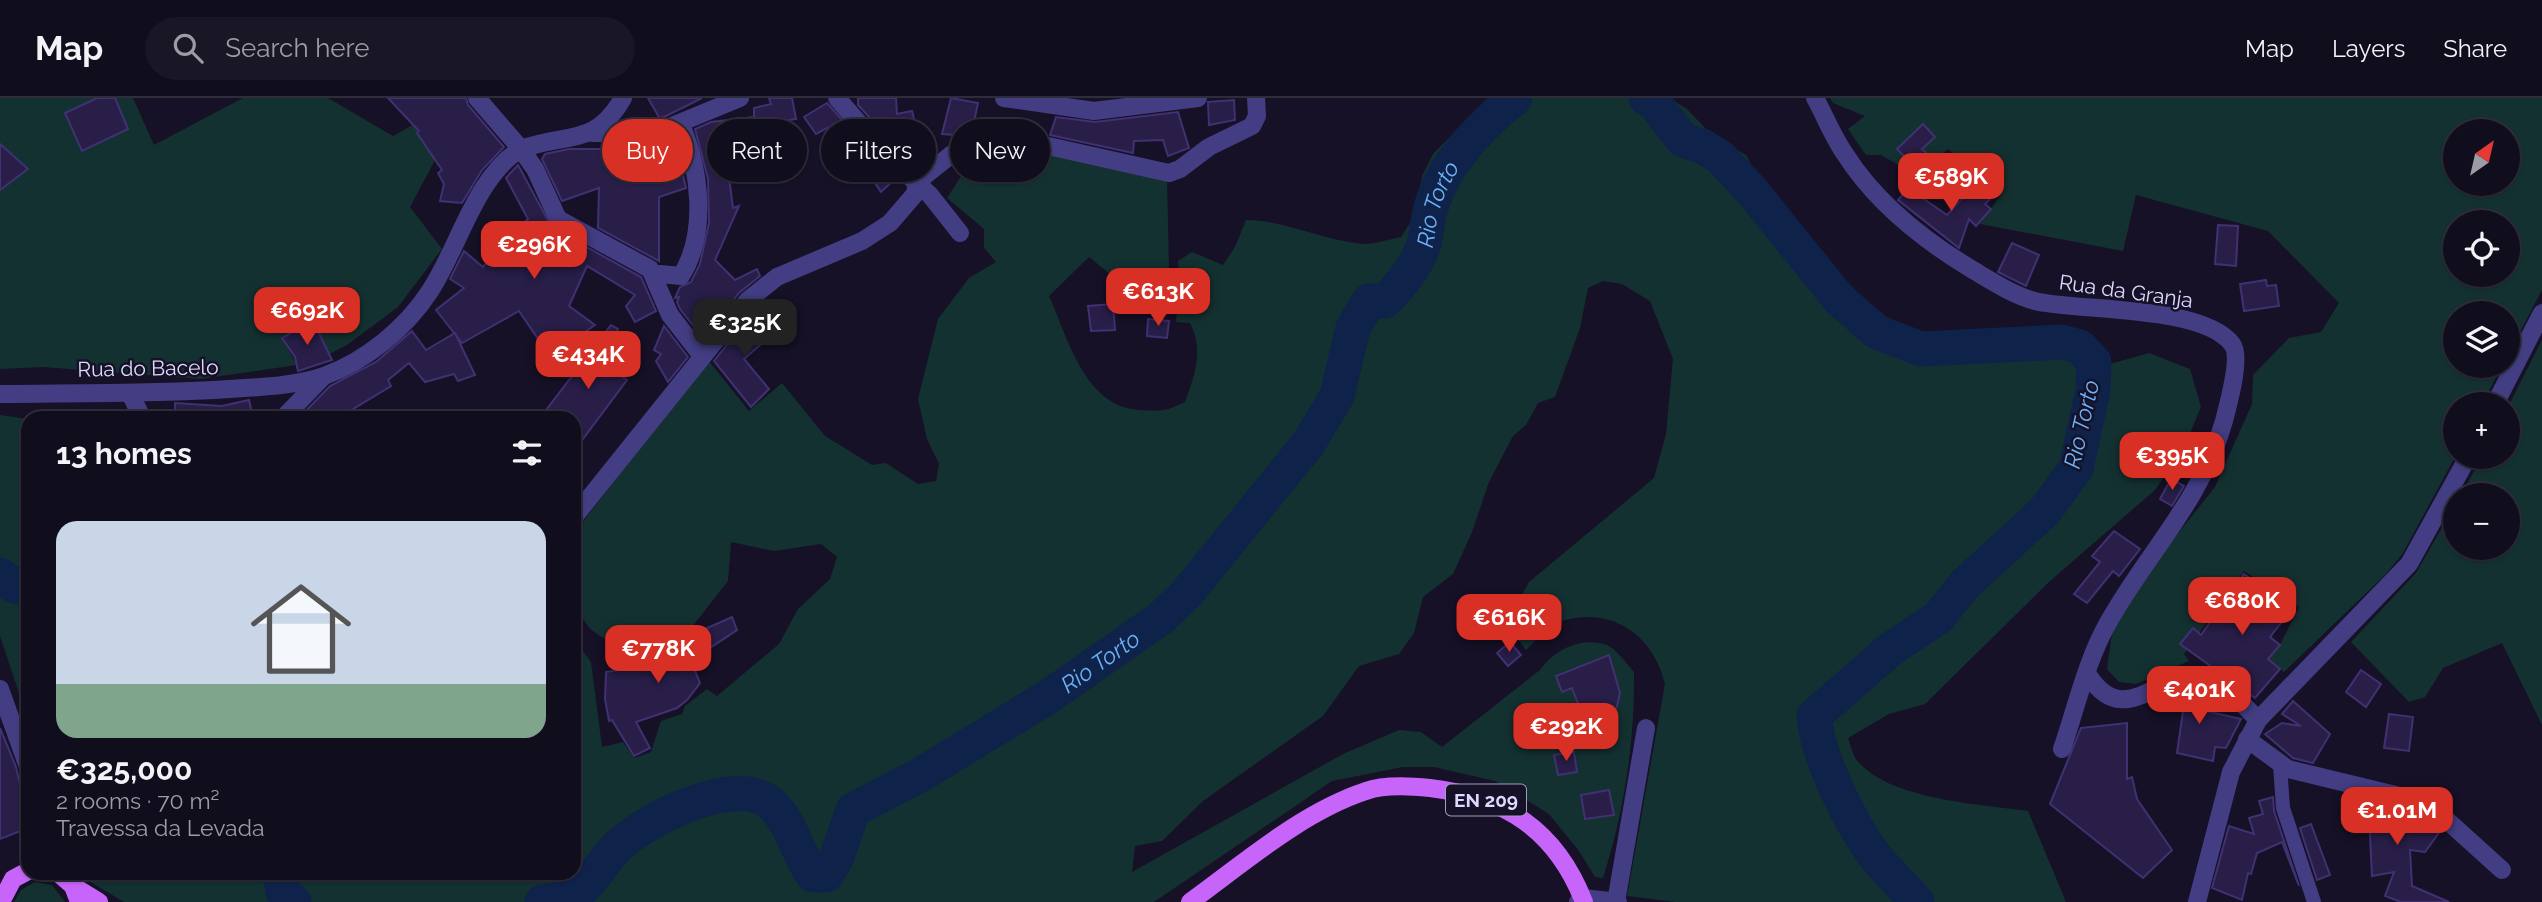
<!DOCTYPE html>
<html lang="en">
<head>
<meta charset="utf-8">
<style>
	body { margin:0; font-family:Raleway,sans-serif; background:#191626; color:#f1f3f6; height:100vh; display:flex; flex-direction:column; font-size:26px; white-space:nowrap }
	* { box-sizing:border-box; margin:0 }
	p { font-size:23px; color:#9c9ca4 }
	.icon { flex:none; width:38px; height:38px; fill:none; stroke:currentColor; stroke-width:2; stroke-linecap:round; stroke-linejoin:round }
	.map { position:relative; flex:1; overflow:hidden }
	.sheet { position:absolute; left:21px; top:313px; width:560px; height:469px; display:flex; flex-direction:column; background:#100d1d; border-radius:21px; box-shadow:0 2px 5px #0004,0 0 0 2px #302d3b }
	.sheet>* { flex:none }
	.guide { position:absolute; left:602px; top:21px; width:665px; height:63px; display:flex; gap:14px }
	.needle { width:46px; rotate:34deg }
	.buttons { position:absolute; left:2443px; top:21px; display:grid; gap:14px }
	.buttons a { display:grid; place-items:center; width:77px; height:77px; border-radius:50%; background:#100d1d; box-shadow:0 2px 5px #0004,0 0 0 2px #302d3b; font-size:35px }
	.price { position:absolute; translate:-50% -60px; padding:0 16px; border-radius:14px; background:#d93025; color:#fff; font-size:23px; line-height:46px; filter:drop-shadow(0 2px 4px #0008) }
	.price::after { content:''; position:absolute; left:50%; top:42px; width:21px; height:16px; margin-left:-10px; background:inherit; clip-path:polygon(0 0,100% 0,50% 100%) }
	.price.selected { background:#222; color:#fff }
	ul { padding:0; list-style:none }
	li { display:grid; align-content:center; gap:14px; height:371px; padding:0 35px }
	li span { display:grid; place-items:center; height:217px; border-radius:21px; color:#555 }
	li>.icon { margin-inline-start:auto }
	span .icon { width:126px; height:126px; fill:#fffc; stroke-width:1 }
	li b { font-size:30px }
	h2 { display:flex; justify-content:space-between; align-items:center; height:84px; padding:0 35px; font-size:30px }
	.pill { padding:0 24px; border-radius:32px; background:#100d1d; box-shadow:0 2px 5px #0004,0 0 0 2px #302d3b; font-size:24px; line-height:63px }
	.pill.selected { background:#d93025; color:#fff }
	header { display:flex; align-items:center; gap:42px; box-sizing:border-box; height:98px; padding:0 35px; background:#100d1d; border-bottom:2px solid #302d3b }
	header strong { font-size:33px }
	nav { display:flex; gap:38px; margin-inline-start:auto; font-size:24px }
	.search { width:490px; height:63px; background:#191626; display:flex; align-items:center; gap:18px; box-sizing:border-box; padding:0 24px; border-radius:38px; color:#9c9ca4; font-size:26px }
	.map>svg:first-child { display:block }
</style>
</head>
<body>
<header>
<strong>Map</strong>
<div class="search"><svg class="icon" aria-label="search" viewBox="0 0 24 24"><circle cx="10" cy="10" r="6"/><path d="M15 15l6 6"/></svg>Search here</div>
<nav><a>Map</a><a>Layers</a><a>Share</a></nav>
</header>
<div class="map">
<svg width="2542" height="804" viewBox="0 0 2542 804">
	<rect width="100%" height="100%" fill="#161127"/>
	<!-- green -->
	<g fill="#143131" fill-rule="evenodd">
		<polygon points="0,0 133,0 154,47 243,0 328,0 393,38 461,0 417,35 435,62 410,109 442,151 398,209 347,247 329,256 282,240 297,267 200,281 43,269 0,271 0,89 27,71 0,47"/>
		<path d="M 1488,0 L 1670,0 L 1687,11 L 1706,31 L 1747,58 L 1760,87 L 1779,112 L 1881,219 L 1904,236 L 1937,244 L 2022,236 L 2078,238 L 2110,266 L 2149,255 L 2190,271 L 2201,309 L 2183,352 L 2155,392 L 2050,483 L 1925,606 L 1889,616 L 1848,640 C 1851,648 1853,659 1859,665 C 1894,702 1979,706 2028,713 L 2066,804 L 1675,804 L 1627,798 L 1665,586 C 1653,536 1610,507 1559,524 C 1548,527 1535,544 1526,552 L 1506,526 L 1529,484 L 1654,380 L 1666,336 L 1673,261 L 1650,203 L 1622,186 L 1603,183 L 1588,190 L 1580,230 L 1555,299 L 1538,305 L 1526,327 L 1513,338 L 1489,384 L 1472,434 L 1453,476 L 1423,499 L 1414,535 L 1399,556 L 1359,568 L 1323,618 L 1203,703 L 1162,743 L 1135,748 L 1132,774 L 1343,656 L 1399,632 L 1421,634 L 1442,649 L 1540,572 C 1554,552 1581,538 1607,547 C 1616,551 1627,566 1634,574 C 1635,643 1624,714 1603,780 L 1595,779 L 1579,753 L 1549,716 L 1495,683 L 1434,669 L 1403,669 L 1332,683 L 1154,804 L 124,804 L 89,783 L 83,775 L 574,775 L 574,541 L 591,564 L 602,649 L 623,644 L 634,660 L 651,654 L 661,623 L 682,616 L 685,608 L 707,591 L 717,598 L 779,546 L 798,511 L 830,481 L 837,459 L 821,446 L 774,453 L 731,444 L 728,483 L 688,534 L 689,544 L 673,548 L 673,553 L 650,553 L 649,560 C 633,556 599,541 589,529 C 583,522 582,518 574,512 L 574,435 L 708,262 L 749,313 L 782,285 L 825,338 L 872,367 L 886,365 L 918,386 L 936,383 L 939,366 L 927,341 L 918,301 L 938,221 L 969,180 L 996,164 L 984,150 L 984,131 L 947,100 L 974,58 L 1016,51 L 1047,54 L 1167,78 L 1169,173 L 1158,185 L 1134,196 L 1089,159 L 1049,198 C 1068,240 1084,307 1138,312 C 1160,313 1165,314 1185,304 C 1195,276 1204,253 1190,225 L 1176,224 L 1180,187 L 1178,163 L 1192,154 L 1223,167 L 1235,149 L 1246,122 C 1286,122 1323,143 1364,146 C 1375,146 1390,141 1401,139 L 1416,116 L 1422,78 L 1433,56 Z"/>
		<path d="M 1830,0 L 2542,0 L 2542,192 L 2508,257 L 2508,215 L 2455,215 L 2455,268 L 2502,268 L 2482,306 L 2455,306 L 2455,359 L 2403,455 L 2385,477 L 2284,574 L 2268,561 L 2280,547 L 2299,509 L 2244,473 L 2184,556 L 2189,563 L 2136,586 L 2119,584 L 2107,571 L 2113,528 L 2159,459 L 2215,389 L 2252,306 L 2253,277 L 2289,240 L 2321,234 L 2339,205 L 2268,133 L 2136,97 L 2123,153 L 1980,126 L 2001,97 L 1948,51 L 1916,77 L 1881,57 L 1866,57 L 1848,31 L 1865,18 L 1833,5 ZM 2455,33 L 2508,33 L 2508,86 L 2455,86 ZM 2455,124 L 2508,124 L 2508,177 L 2455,177 Z"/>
		<polygon points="2542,242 2542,627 2502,545 2443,570 2425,599 2409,604 2351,544 2416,475 2455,407 2455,450 2508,450 2508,397 2461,397 2482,359 2508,359 2508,309"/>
		<polygon points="0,317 28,321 28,622 0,538"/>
		<polygon points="35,784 52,787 65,804 14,804 21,792"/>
	</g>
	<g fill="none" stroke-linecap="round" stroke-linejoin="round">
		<!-- river -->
		<g stroke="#0f2249" stroke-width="35">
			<path d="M 1646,0 L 1656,7 L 1683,42 L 1702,48 L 1720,59 L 1752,93 L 1839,201 L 1877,234 L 1921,251 L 2062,244 L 2080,249 L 2094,264 L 2093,292 L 2076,370 L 2045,413 L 1964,487 L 1939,519 L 1891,551 L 1814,618 C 1817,656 1846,715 1867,747 C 1880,767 1901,786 1917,804"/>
			<polyline points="0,477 14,488 28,491"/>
			<polyline points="280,775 283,794 294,804"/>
			<path id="s1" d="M 542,804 C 552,802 565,802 574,797 C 593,785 601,764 617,749 C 645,722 732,677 769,704 C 791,721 797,756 813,777 L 826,777 L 836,761 L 853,712 L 922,676 L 1051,597 L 1161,520 L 1187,495 L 1308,346 L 1337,298 L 1353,230 L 1369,203 L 1385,203 C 1401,187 1417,168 1424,146 C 1427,134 1427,121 1431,109 C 1445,63 1479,30 1515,0"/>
		</g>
	</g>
	<!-- building -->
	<g fill="#281e48" stroke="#403173" stroke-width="2">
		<polygon points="97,0 115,0 128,31 82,53 65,15"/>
		<polygon points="388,0 466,0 468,7 504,49 482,72 462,105 440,103 444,86 438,75 442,72 417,35 419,33"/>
		<polygon points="648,0 702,0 660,21"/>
		<polygon points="769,0 792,0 796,21 777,24 778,30 731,41 734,57 729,58 731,64 727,64 733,110 739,108 715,162 735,182 757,171 760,178 739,195 703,240 680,211 677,204 679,199 675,200 680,189 691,184 700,166 709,125 708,81 695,31 711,24 754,19 754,10 771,6"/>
		<polygon points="858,0 896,0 897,16 912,13 917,33 911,33 920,43 924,55 914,67 858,7"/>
		<polygon points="951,0 978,5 971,38 942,36"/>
		<polygon points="1234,2 1235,22 1209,27 1208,4"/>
		<polygon points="827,5 895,81 881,94 867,73 861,79 856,67 829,29 816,36 804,19"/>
		<polygon points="1178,14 1189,50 1168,58 1163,42 1134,43 1133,55 1050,37 1056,19 1095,24"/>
		<polygon points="1923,26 1935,39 1922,51 1928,57 1915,70 1897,51"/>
		<polygon points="674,40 686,90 659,99 659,163 598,130 599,90 562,103 542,61 545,56 569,51 602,51 603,55 659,46"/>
		<polygon points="0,46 28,71 0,92"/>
		<polygon points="518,67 552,130 641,179 656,213 635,224 626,208 635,197 587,168 569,208 595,227 560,251 549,257 519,213 462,245 436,212 464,190 450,181 464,153 483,169 502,144 528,121 506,80"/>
		<polygon points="1977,85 1992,99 1985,106 1991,111 1976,128 1969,121 1959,150 1898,102 1908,90 1947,117"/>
		<polygon points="2218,127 2238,128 2236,168 2215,166"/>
		<polygon points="2012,145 2039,157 2026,188 1998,174"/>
		<polygon points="2266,182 2267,188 2276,187 2279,208 2244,213 2240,186"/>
		<polygon points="1113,206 1115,232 1091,233 1088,208"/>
		<polygon points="754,213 774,235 744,261 769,291 751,309 714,263"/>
		<polygon points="1148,221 1169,223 1167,240 1147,238"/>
		<polygon points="313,223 332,262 298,273 295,259 282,240"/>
		<polygon points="611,227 618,231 601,264 627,282 574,353 574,320 540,320"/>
		<polygon points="664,228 688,259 668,284 656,263 661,256 654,252"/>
		<polygon points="412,233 426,252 455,235 475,277 458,283 454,276 425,284 409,265 388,282 391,288 338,320 299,320 330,288 376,264"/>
		<polygon points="249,302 253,320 175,320 175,305 222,308"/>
		<polygon points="2171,381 2184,388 2172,408 2160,401"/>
		<polygon points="2114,433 2140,451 2119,478 2113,473 2087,505 2074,496 2100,464 2092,458"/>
		<polygon points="2244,476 2292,511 2270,539 2280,547 2268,561 2280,571 2255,600 2180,546 2193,530 2201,537"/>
		<polygon points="732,519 737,532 707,552 710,560 693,568 700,585 687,602 677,610 636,624 650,650 634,658 612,622 609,623 605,601 606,574 638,569 637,562 662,566 661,555 678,554 692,547 691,537"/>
		<polygon points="1510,544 1521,557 1508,568 1497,555"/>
		<polygon points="1609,557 1620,595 1614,620 1586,627 1572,590 1562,594 1556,578"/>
		<polygon points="2361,572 2381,586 2366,609 2346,594"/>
		<polygon points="2178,593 2198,594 2197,611 2241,621 2226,650 2215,649 2213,663 2177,655 2183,613 2155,611 2155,604"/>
		<polygon points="2293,603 2330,636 2313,665 2293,660 2265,636 2282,625 2301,628 2282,616"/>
		<polygon points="2389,616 2413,619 2409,653 2384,650"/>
		<polygon points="2127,625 2127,681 2132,679 2137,701 2172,752 2143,780 2050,706 2081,630"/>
		<polygon points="0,630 16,669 28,723 28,730 0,741"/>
		<polygon points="1574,654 1577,674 1558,677 1554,657"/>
		<polygon points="1609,692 1614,717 1585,721 1581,697"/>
		<polygon points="2352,698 2404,711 2441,732 2425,754 2410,752 2412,788 2449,804 2401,804 2385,798 2394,774 2372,778 2369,717 2352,716"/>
		<polygon points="2273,699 2274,713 2299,788 2282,744 2257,755 2251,776 2248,775 2242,802 2212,790 2229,728 2254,736 2249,720 2263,716 2259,703"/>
		<polygon points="2311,726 2330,777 2317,782 2300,730"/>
	</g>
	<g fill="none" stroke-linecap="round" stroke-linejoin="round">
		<!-- pedestrian -->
		<polyline stroke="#433e84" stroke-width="14" points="2280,666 2283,710 2314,804"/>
		<!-- minor -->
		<g stroke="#433e84" stroke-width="18">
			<path d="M 477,0 L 521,51 C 568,34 595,49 623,0"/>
			<polyline points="837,0 889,60 930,97 960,135"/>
			<polyline points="1004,0 1094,13 1198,0"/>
			<path d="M 1815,0 C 1825,18 1833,39 1845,56 C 1876,105 1923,142 1973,172 C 1993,184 2016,199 2039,204 C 2085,213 2203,208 2232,246 C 2242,258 2228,307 2224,323 C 2200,405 2150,451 2109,523 C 2087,561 2076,610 2062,651"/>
			<polyline points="592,35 655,35 740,0"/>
			<path d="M 655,179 L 660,176 L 681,178 C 708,135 700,71 681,27"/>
			<polyline points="130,295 142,320"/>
			<path d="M 0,296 C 76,295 153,296 229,291 C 260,289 295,288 324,278 C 366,263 406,230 430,193 C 458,151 476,77 521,51 L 535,71 L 558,121 L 650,171 L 670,217 L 702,258"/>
			<polyline points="2495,306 2542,215"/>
			<polyline points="283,320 322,280"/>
			<polyline points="574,419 748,202 777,179 862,143 890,125 915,96 917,84 952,56 973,49 996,43 1035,45 1169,75 1180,71 1209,49 1252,28 1257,18 1256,0"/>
			<path d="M 2088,577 C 2127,637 2161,565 2208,582 C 2228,590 2244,607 2258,622"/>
			<polyline points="0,591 28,669"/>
			<polyline points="2247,641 2288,671 2408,700 2440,716 2502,772"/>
			<polyline points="1578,804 1583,800 1618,804"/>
			<polyline points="1616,804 1646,630"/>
			<polyline points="2197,804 2231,674 2258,622 2409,466 2468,359"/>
		</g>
		<!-- primary -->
		<g stroke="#c764f9" stroke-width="18">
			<polyline points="58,775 73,788 79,804"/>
			<polyline points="73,788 99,804"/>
			<polyline points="1,804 13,781 28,773"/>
			<path d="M 1190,804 C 1244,765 1302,714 1366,693 C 1385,686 1411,688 1430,690 C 1505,699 1556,732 1584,804"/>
		</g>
	</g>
	<g text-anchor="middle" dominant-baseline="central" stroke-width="5" stroke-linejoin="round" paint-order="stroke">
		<!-- shield labels -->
		<rect fill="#161127" stroke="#a29dbe" stroke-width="2" x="1446" y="686.5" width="80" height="31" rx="5"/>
		<g font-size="19" font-weight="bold" fill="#ded9fe">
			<text x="1486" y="702">EN 209</text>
		</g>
		<!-- street labels -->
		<g font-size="21" fill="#ded9fe" stroke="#161127">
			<text transform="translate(2126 193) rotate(8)">Rua da Granja</text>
			<text transform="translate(148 270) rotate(-1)">Rua do Bacelo</text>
		</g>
		<!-- water labels -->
		<g font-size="23" font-style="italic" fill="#6bb2f9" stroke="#161127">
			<text stroke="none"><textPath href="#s1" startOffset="1311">Rio Torto</textPath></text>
			<text transform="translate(2081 326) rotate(-77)">Rio Torto</text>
			<text stroke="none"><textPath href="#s1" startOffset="723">Rio Torto</textPath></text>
		</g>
	</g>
</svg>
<div class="buttons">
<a><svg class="needle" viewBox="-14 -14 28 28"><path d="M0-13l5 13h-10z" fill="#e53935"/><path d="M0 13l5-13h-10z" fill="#9c9ca4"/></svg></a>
<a><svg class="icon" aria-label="locate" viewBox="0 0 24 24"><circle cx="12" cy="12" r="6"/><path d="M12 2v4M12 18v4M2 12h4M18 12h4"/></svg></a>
<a><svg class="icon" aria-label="layers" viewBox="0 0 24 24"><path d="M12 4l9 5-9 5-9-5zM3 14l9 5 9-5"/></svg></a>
<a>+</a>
<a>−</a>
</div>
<b class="price" style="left:1951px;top:115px">€589K</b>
<b class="price" style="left:534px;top:183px">€296K</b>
<b class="price" style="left:1158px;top:230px">€613K</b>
<b class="price" style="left:307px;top:249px">€692K</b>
<b class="price selected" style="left:745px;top:261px">€325K</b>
<b class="price" style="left:588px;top:293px">€434K</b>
<b class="price" style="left:2172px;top:394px">€395K</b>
<b class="price" style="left:2242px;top:539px">€680K</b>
<b class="price" style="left:1509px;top:556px">€616K</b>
<b class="price" style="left:658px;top:587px">€778K</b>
<b class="price" style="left:2199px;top:628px">€401K</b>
<b class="price" style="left:1566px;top:665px">€292K</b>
<b class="price" style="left:2397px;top:749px">€1.01M</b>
<div class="guide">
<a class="pill selected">Buy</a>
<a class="pill">Rent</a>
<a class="pill">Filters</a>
<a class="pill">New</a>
</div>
<section class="sheet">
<h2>13 homes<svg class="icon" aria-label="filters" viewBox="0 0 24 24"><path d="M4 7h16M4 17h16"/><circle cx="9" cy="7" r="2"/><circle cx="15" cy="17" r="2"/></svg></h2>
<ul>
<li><span style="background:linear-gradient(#c9d6e8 75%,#7fa58c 0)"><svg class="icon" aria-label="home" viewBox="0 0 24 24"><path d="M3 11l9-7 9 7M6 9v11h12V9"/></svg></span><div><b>€325,000</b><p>2 rooms · 70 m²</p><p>Travessa da Levada</p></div></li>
</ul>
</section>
</div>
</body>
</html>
